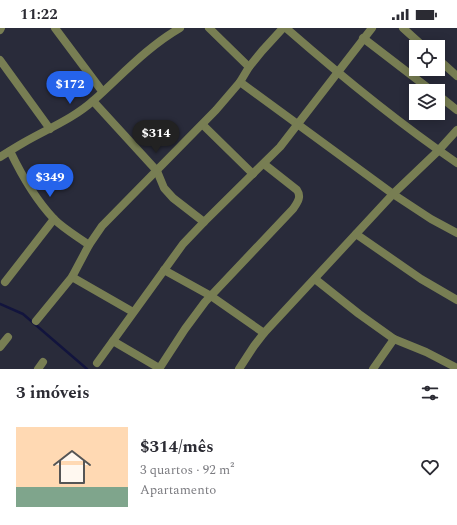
<!DOCTYPE html>
<html lang="pt">
<head>
<meta charset="utf-8">
<style>
	body { margin:0; font-family:Spectral,serif; background:#f2f2f3; color:#2b2b33; height:100vh; display:flex; flex-direction:column; font-size:15px; white-space:nowrap }
	* { box-sizing:border-box; margin:0 }
	p { font-size:13px; color:#7c7c81 }
	.icon { flex:none; width:22px; height:22px; fill:none; stroke:currentColor; stroke-width:2; stroke-linecap:round; stroke-linejoin:round }
	.map { position:relative; height:341px; overflow:hidden }
	.panel { display:flex; flex-direction:column; background:#fff; flex:1 }
	.panel>* { flex:none }
	.controls { position:absolute; left:409px; top:12px; display:grid; gap:8px }
	.controls a { display:grid; place-items:center; width:36px; height:36px; border-radius:0px; background:#fff; box-shadow:0 2px 10px #0003; font-size:20px }
	.price { position:absolute; translate:-50% -34px; padding:0 9px; border-radius:14px; background:#2563eb; color:#fff; font-size:13px; line-height:26px; filter:drop-shadow(0 1px 2px #0008) }
	.price::after { content:''; position:absolute; left:50%; top:24px; width:12px; height:9px; margin-left:-6px; background:inherit; clip-path:polygon(0 0,100% 0,50% 100%) }
	.price.active { background:#222; color:#fff }
	ul { padding:0; list-style:none }
	li { display:flex; align-items:center; gap:12px; height:100px; padding:0 16px }
	li span { display:grid; place-items:center; flex:none; width:112px; height:80px; border-radius:0px; color:#555 }
	li>.icon { margin-inline-start:auto }
	span .icon { width:48px; height:48px; fill:#fffc; stroke-width:1 }
	li b { font-size:17px }
	h2 { display:flex; justify-content:space-between; align-items:center; height:48px; padding:0 16px; font-size:17px }
	.status { display:flex; justify-content:space-between; align-items:center; height:28px; padding:0 20px; background:#fff; direction:ltr }
	.status svg { height:11px; fill:currentColor }
	.map>svg:first-child { display:block }
</style>
</head>
<body>
<div class="status"><b>11:22</b><svg viewBox="0 0 49 12"><path d="M0 12V9h3v3zM5 12V6h3v6zM10 12V3h3v9zM15 12V0h3v12zM26 1h20v11H26zM47 4h2v5h-2z"/></svg></div>
<div class="map">
<svg width="457" height="341" viewBox="0 0 457 341">
	<rect width="100%" height="100%" fill="#292b3a"/>
	<g fill="none" stroke-linecap="round" stroke-linejoin="round">
		<!-- stream -->
		<polyline stroke="#12143d" stroke-width="2.5" points="0,276 23,286 87,341"/>
		<!-- minor -->
		<g stroke="#787e53" stroke-width="8">
			<polyline points="55,0 102,63"/>
			<polyline points="209,0 249,39"/>
			<path d="M 286,0 C 341,48 397,94 457,135"/>
			<polyline points="403,0 424,19"/>
			<polyline points="0,2 1,0"/>
			<polyline points="363,10 432,63"/>
			<polyline points="438,31 457,48"/>
			<polyline points="0,32 50,101"/>
			<polyline points="240,54 393,166 431,191 457,205"/>
			<polyline points="438,67 457,82"/>
			<polyline points="93,73 157,143 164,160 173,170 204,194"/>
			<polyline points="203,97 253,146"/>
			<path d="M 10,123 C 21,146 36,172 54,191 C 64,201 78,209 89,217"/>
			<path d="M 0,129 C 8,124 16,119 23,115 C 47,101 73,91 94,72 C 122,47 147,19 180,0"/>
			<polyline points="356,206 421,251 457,272"/>
			<polyline points="164,242 211,268 264,305"/>
			<polyline points="72,249 133,284"/>
			<polyline points="315,251 359,286 394,311 426,324 457,340"/>
			<polyline points="5,254 54,191"/>
			<polyline points="36,293 72,249 89,217 102,198 216,82 240,54 249,39 262,23 283,0"/>
			<polyline points="113,313 159,340"/>
			<polyline points="0,319 8,309"/>
			<polyline points="97,335 183,216 204,194 280,119 372,0"/>
			<polyline points="38,341 43,334"/>
			<path d="M 159,341 L 185,301 L 205,274 L 293,181 C 297,175 302,169 297,162 L 264,136"/>
			<polyline points="239,341 254,318 264,305 393,166 438,123 457,102"/>
			<polyline points="373,341 394,311"/>
		</g>
	</g>
</svg>
<div class="controls">
<a><svg class="icon" aria-label="locate" viewBox="0 0 24 24"><circle cx="12" cy="12" r="6"/><path d="M12 2v4M12 18v4M2 12h4M18 12h4"/></svg></a>
<a><svg class="icon" aria-label="layers" viewBox="0 0 24 24"><path d="M12 4l9 5-9 5-9-5zM3 14l9 5 9-5"/></svg></a>
</div>
<b class="price" style="left:70px;top:77px">$172</b>
<b class="price active" style="left:156px;top:126px">$314</b>
<b class="price" style="left:50px;top:170px">$349</b>
</div>
<section class="panel">
<h2>3 imóveis<svg class="icon" aria-label="filters" viewBox="0 0 24 24"><path d="M4 7h16M4 17h16"/><circle cx="9" cy="7" r="2"/><circle cx="15" cy="17" r="2"/></svg></h2>
<ul>
<li><span style="background:linear-gradient(#ffd9b3 75%,#7fa58c 0)"><svg class="icon" aria-label="home" viewBox="0 0 24 24"><path d="M3 11l9-7 9 7M6 9v11h12V9"/></svg></span><div><b>$314/mês</b><p>3 quartos · 92 m²</p><p>Apartamento</p></div><svg class="icon" aria-label="heart" viewBox="0 0 24 24"><path d="M12 20l-8-8c-3-5 5-10 8-4 3-6 11-1 8 4z"/></svg></li>
</ul>
</section>
</body>
</html>
